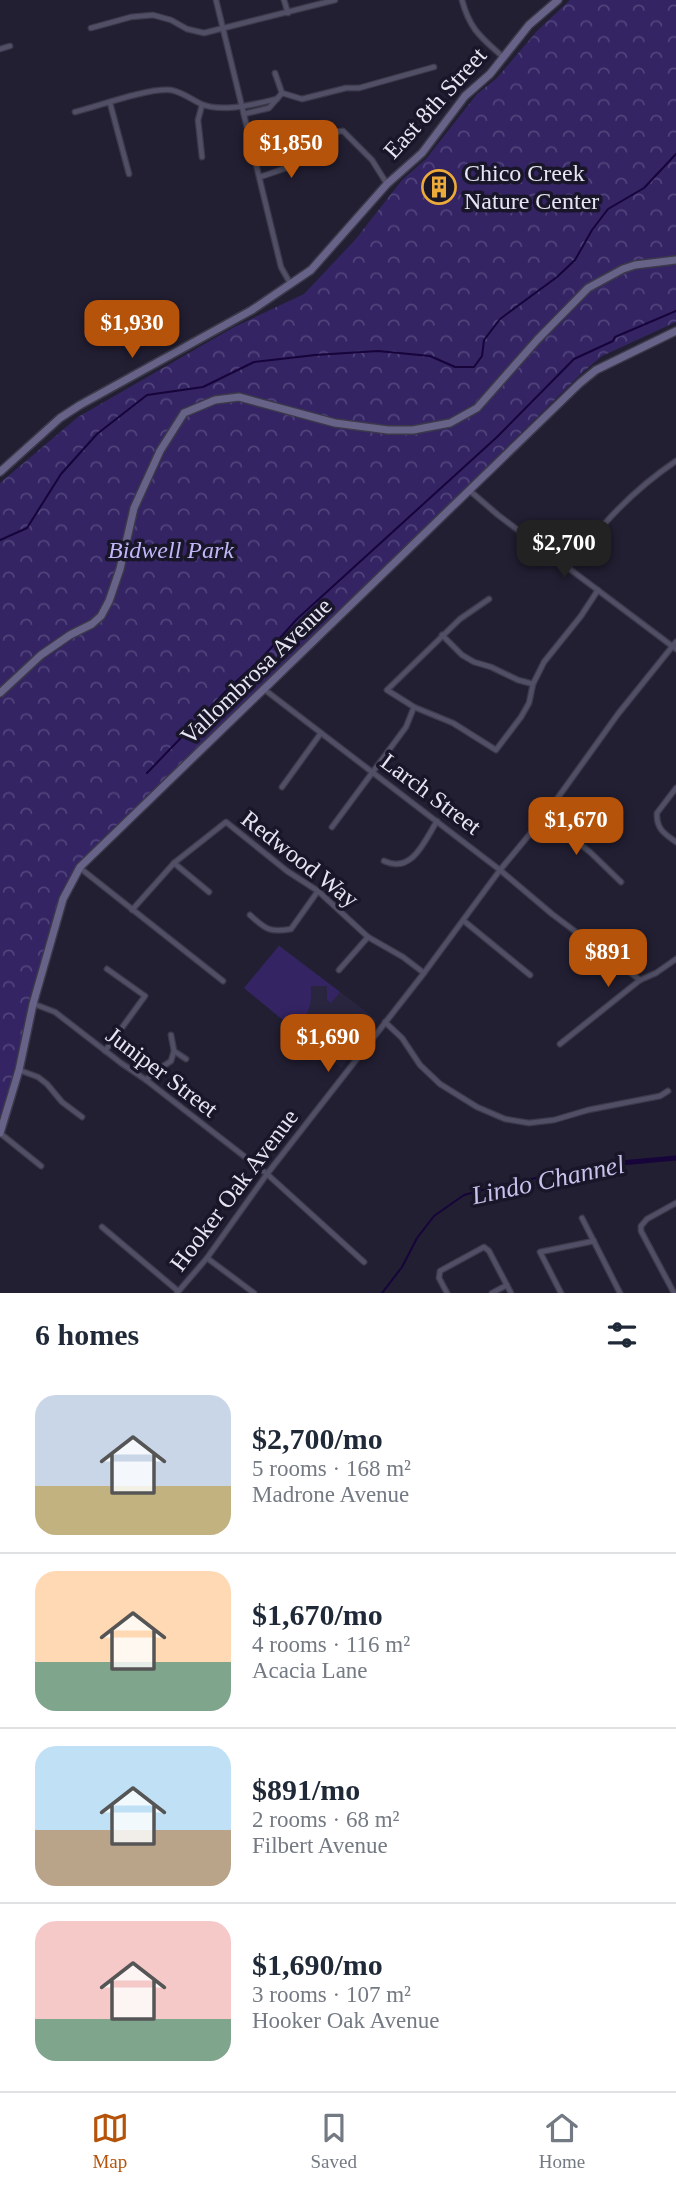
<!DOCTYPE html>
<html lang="en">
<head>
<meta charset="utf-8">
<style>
	body { margin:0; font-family:"Times New Roman",serif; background:#f2f2f3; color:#1f2937; height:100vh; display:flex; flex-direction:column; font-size:26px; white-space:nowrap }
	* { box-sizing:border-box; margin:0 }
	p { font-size:23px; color:#747a83 }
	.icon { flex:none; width:38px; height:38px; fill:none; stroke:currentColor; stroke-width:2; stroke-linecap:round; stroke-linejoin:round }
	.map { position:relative; height:1293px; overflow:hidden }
	.sheet { display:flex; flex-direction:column; background:#fff; flex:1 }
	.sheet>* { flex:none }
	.price { position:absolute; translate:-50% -60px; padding:0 16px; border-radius:14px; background:#b45309; color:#fff; font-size:23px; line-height:46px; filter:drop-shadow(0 2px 4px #0008) }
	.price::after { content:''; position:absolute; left:50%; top:42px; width:21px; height:16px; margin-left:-10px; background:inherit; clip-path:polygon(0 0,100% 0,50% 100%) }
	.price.current { background:#222; color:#fff }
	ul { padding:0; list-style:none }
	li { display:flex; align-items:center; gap:21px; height:175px; padding:0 35px }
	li+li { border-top:2px solid #e0e1e3 }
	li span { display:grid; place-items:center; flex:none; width:196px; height:140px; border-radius:21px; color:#555 }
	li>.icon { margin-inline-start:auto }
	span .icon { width:84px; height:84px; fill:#fffc; stroke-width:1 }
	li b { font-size:30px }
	h2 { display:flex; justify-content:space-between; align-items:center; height:84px; padding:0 35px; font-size:30px }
	.dock { display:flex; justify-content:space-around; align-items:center; height:98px; border-top:2px solid #e0e1e3; background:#fff; font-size:19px; color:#747a83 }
	.dock a { display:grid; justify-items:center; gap:4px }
	.dock .current { color:#b45309 }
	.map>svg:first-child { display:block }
</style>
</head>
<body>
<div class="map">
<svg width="676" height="1293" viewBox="0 0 676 1293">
	<defs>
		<pattern id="park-crowns" width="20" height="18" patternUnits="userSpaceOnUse" patternTransform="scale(1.75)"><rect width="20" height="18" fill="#342464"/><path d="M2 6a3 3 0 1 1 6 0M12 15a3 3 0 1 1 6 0" fill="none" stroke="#51447b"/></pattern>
	</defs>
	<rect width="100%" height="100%" fill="#221f33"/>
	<!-- built -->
	<polygon fill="#29253f" points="279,945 377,1020 341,1068 244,988"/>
	<!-- grass -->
	<path fill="#342464" d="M 279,946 L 340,992 L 331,1003 L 327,1000 L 327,986 L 311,986 C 311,998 312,1009 303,1018 L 296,1017 L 296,1023 L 303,1021 L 303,1031 L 295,1030 L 244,988 Z"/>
	<!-- park -->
	<polygon fill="url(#park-crowns)" points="570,0 676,0 676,322 602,356 583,372 80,867 63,899 0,1133 0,483 78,417 234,327 304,294 355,240 402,180 426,159 477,94 497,78 537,31"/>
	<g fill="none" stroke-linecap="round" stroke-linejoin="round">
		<!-- stream -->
		<g stroke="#16043a" stroke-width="2">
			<polyline points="0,540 27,528 61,474 97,434 147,395 203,387 254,362 315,355 378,351 430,356 455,367 474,367 482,356 484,340 500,319 557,277 575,260 592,230 608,209 644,188 676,154"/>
			<polyline points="147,773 230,687 261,659 297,619 497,437 574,359 613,341 615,337 676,311"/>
			<polyline points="382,1293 402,1267 417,1238 434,1216 464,1195 497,1186 599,1165"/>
		</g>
		<!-- canal -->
		<polyline stroke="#16043a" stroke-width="5" points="599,1165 676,1158"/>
		<!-- street casing -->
		<g stroke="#3c394a" stroke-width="7">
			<g id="street">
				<polyline points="216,0 281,267 290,283"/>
				<polyline points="284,0 288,13"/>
				<path d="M 462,0 C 470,30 481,37 503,57"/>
				<polyline points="91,28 131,17 153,15 171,20 187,29 204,33 335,0"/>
				<polyline points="0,49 10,46"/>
				<polyline points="275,73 282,93 302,99 346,88 359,88 434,67"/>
				<polyline points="110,103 129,174"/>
				<path d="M 75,112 C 99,106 147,88 171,90 C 182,92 191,99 201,104 C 222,113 255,104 277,99"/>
				<polyline points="244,114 269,108 282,93"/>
				<polyline points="202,157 198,120 202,105"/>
				<polyline points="255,157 286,148 296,151 308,148 334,132 343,131 372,160 387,184"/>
				<polyline points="260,177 286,168 296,151"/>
				<polyline points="469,490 498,515 676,649"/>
				<path d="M 568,567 C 602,525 630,492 676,461"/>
				<polyline points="489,599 460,619 387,690 414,707 453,723 496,750 521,717 529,703 533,684 544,662 581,616 598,590"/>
				<polyline points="442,635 462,655 474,662 491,667 518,680 533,684"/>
				<polyline points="265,690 500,870 552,914 640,980"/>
				<polyline points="282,787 321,733"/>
				<path d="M 676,788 L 657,813 C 656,829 665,834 676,842"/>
				<polyline points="544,817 590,852 621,882"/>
				<polyline points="332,827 406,727 414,707"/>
				<path d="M 384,861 C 412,874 424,842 437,821"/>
				<polyline points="174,863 209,892"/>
				<polyline points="80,868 223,981"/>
				<polyline points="132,910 174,863 226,822 287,871 318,891 368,937 403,957 424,973"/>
				<path d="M 250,915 C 265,929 270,933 291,929 L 318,891"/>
				<polyline points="464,921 530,975"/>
				<polyline points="339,970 368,937"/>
				<polyline points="34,1004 55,1012 121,1063 146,1080 267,1174 364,1262"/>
				<polyline points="385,1022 402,1038 420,1065 440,1084 477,1107 505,1119 529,1123 554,1120 588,1110 660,1096 668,1091"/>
				<polyline points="560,1044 640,980 656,973 676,959"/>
				<polyline points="105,1051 145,996 107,969"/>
				<polyline points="174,1051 186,1059"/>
				<polyline points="19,1070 38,1077 47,1084 62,1102 82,1117"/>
				<polyline points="146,1080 153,1073 171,1061 174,1051 171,1035"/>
				<polyline points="0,1133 41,1166"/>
				<polyline points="582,1218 620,1293"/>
				<polyline points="102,1227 178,1291"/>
				<polyline points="207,1258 254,1293"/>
				<polyline points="177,1293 207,1258 267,1174 424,973 500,870 544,817 618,714 676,642"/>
				<polyline points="447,1293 439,1278 440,1271 484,1247 489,1251 511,1293"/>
				<polyline points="492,1293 507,1285"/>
				<polyline points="561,1293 540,1252 594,1241"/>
				<polyline points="674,1293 641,1231 641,1226 647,1219 676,1203"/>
			</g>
		</g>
		<!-- secondary casing -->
		<g stroke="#3c394a" stroke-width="10">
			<g id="secondary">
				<polyline points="0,472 60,418 80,405 252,310 311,270 387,184 422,153 465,96 490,74 529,25 558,0"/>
				<polyline points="0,693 41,655 70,635 92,624 101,616 109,601 120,569 134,508 160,451 184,413 215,400 239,397 335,423 388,430 413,430 450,423 477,408 537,340 588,288 623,269 635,265 676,260"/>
				<polyline points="0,1133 19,1070 33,1004 63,899 80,867 580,383 596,370 676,331"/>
			</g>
		</g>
		<!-- street -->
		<use href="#street" stroke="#514f66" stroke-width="4.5"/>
		<!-- secondary -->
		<use href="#secondary" stroke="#676388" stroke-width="7"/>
	</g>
	<!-- icons -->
	<defs>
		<g id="building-ring" transform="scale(1.75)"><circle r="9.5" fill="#191629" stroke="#ebaa39" stroke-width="1.5"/><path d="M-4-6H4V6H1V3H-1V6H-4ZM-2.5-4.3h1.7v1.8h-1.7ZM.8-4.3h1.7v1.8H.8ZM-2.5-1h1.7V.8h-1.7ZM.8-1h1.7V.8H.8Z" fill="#ebaa39"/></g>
	</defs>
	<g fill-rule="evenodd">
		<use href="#building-ring" x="439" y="187"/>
	</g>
	<g text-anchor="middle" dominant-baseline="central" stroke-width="7" stroke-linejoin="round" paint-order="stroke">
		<!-- street labels -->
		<g font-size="24" fill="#e6e5f2" stroke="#191629">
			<text transform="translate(435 103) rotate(-48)">East 8th Street</text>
			<text transform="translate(256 671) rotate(-44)">Vallombrosa Avenue</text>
			<text transform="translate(431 794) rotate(37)">Larch Street</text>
			<text transform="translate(300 859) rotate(38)">Redwood Way</text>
			<text transform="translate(162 1072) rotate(37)">Juniper Street</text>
			<text transform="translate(234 1190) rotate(-53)">Hooker Oak Avenue</text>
		</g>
		<!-- poi labels -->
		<g font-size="24" fill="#e6e5f2" stroke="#191629" text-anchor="start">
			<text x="464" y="173">Chico Creek<tspan x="464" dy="28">Nature Center</tspan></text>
		</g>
		<!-- park labels -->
		<g font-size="24" font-style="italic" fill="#bfb7f7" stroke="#191629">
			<text x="171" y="550">Bidwell Park</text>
		</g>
		<!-- water labels -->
		<g font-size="26" font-style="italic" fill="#c7c3ed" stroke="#191629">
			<text transform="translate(548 1180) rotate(-12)">Lindo Channel</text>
		</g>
	</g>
</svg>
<b class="price" style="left:291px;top:180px">$1,850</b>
<b class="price" style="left:132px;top:360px">$1,930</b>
<b class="price current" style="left:564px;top:580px">$2,700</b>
<b class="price" style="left:576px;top:857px">$1,670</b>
<b class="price" style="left:608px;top:989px">$891</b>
<b class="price" style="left:328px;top:1074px">$1,690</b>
</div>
<section class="sheet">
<h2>6 homes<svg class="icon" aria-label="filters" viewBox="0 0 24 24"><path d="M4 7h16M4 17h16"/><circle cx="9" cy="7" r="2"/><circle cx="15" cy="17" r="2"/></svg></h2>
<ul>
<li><span style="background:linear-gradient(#c9d6e8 65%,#c2b280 0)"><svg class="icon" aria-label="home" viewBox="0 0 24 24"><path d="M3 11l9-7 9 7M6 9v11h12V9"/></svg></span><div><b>$2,700/mo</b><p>5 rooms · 168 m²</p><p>Madrone Avenue</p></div></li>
<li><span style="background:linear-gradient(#ffd9b3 65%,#7fa58c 0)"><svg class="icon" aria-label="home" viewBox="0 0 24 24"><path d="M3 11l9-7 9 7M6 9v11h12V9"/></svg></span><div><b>$1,670/mo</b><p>4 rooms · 116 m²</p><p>Acacia Lane</p></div></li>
<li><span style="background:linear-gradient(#bfe0f5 60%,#b9a48a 0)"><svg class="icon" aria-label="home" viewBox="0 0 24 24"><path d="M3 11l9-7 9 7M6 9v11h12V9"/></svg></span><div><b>$891/mo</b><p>2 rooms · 68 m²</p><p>Filbert Avenue</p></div></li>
<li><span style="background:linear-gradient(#f6c9c9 70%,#7fa58c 0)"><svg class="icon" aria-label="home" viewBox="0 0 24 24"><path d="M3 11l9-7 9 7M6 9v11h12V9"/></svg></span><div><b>$1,690/mo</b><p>3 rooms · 107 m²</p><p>Hooker Oak Avenue</p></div></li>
</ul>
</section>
<nav class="dock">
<a class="current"><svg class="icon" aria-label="map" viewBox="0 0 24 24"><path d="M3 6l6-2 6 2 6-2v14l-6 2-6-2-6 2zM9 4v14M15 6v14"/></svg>Map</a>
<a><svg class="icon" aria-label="saved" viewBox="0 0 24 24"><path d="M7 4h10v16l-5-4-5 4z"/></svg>Saved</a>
<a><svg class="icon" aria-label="home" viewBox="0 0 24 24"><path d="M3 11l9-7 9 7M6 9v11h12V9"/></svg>Home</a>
</nav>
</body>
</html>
